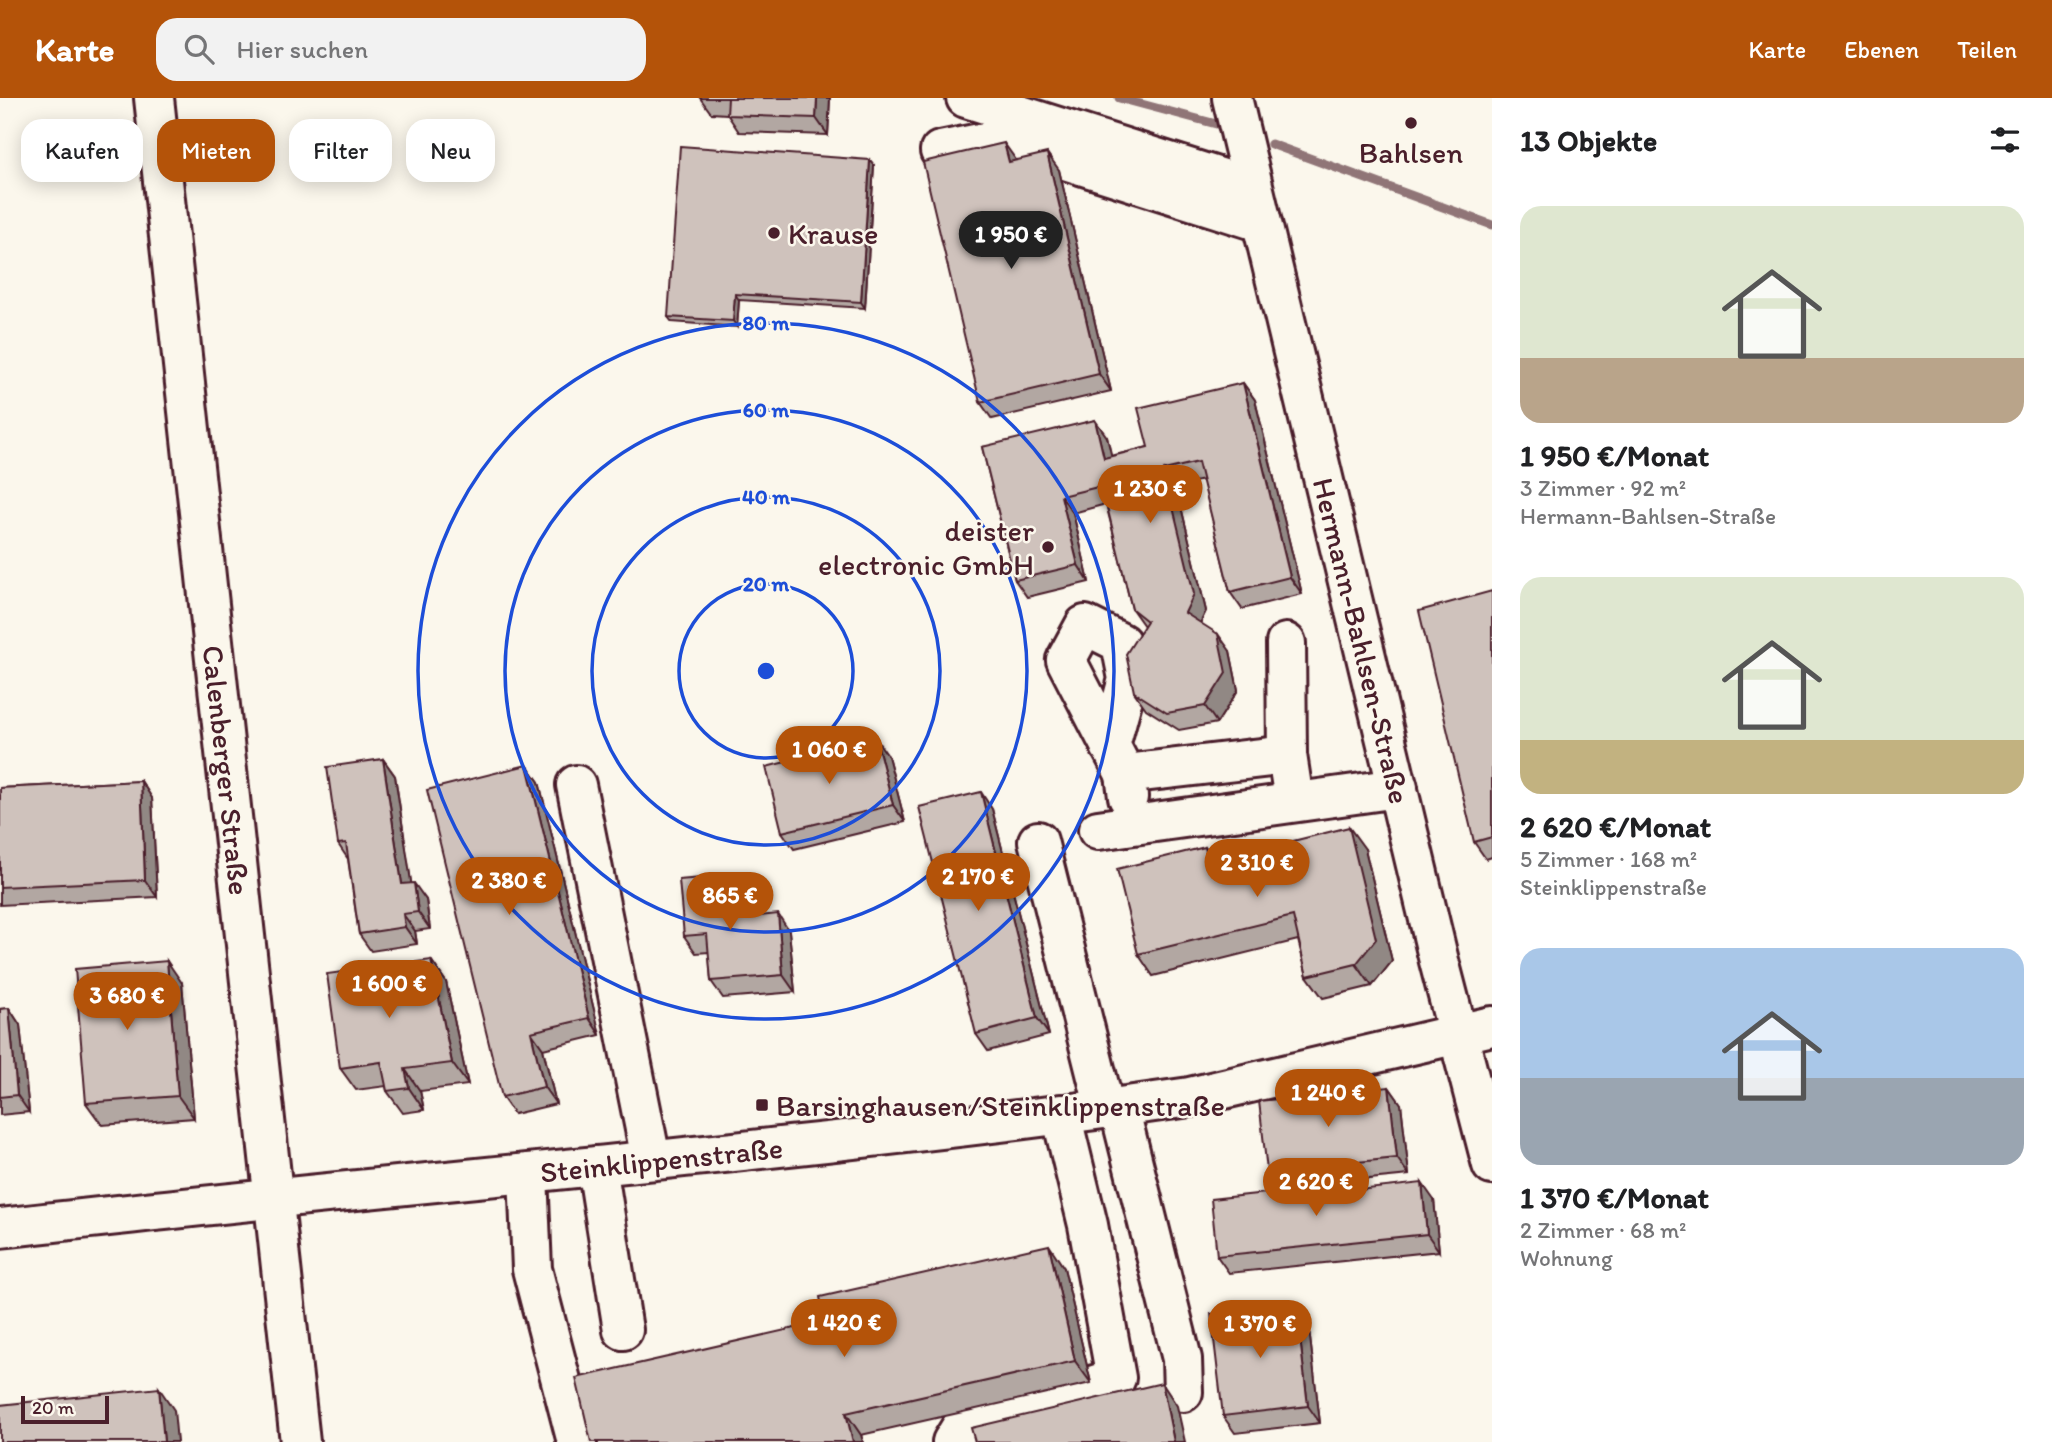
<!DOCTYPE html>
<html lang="de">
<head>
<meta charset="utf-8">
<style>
	body { margin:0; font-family:Itim,sans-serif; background:#f2f2f2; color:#202124; height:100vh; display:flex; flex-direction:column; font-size:26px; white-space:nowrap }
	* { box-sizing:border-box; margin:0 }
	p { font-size:23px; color:#757577 }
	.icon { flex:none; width:38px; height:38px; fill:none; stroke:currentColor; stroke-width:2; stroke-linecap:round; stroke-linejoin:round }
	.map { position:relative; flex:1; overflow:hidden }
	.details { display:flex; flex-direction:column; background:#fff; width:560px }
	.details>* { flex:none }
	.banner { position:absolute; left:21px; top:21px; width:665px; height:63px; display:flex; gap:14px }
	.scale { position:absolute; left:21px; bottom:18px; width:88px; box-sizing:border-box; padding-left:7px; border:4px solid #4a1f2b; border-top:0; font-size:19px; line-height:24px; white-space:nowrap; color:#4a1f2b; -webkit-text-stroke:5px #fbf7ec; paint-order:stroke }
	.price { position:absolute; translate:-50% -60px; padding:0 16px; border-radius:24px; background:#b45309; color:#fff; font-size:23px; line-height:46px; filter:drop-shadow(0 2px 4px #0008) }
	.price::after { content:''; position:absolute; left:50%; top:42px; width:21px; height:16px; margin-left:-10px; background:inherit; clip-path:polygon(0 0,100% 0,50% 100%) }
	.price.selected { background:#222; color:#fff }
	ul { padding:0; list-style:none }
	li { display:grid; align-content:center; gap:14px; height:371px; padding:0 28px }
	li span { display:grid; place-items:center; height:217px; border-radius:21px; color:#555 }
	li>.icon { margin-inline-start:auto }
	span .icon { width:126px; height:126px; fill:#fffc; stroke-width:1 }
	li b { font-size:30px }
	h2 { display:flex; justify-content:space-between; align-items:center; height:84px; padding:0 28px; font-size:30px }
	.chip { padding:0 24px; border-radius:21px; background:#fff; box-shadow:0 4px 18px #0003; font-size:24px; line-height:63px }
	.chip.selected { background:#b45309; color:#fff }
	header { display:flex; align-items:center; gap:42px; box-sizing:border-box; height:98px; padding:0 35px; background:#b45309; color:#fff }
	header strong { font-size:33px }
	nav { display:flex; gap:38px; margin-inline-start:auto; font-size:24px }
	.search { width:490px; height:63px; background:#f2f2f2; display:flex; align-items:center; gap:18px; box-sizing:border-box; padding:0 24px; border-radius:21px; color:#757577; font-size:26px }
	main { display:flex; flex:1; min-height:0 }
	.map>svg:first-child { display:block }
</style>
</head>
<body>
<header>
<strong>Karte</strong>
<div class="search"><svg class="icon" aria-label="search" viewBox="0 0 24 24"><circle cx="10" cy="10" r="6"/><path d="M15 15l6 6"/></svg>Hier suchen</div>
<nav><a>Karte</a><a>Ebenen</a><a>Teilen</a></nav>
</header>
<main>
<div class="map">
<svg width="1492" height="1344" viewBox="0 0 1492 1344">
	<rect width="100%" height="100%" fill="#fbf7ec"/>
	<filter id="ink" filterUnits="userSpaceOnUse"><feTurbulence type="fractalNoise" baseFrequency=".0143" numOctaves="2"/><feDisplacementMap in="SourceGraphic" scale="14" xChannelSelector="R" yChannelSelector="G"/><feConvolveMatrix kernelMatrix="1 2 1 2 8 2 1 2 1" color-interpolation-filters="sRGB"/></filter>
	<g filter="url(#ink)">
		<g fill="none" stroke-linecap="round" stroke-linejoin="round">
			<!-- stream -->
			<g stroke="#907477" stroke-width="9">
				<polyline points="1119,0 1220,27"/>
				<polyline points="1271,46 1492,127"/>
			</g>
			<!-- minor casing -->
			<g stroke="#4a1f2b" stroke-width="44">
				<g id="minor">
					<polyline points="966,0 1252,90"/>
					<path id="s1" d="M 1232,0 L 1439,863 L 1492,1067"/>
					<polyline points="940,53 999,41 1260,124"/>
					<polyline points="1286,545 1287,657 1291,683"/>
					<polyline points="1110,648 1128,581 1121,545 1085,527 1066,562 1125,676"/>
					<polyline points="576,687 651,1061"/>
					<polyline points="1128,699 1125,676 1287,657"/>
					<polyline points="1098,732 1398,690"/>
					<polyline points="1038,743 1105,1011"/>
					<polyline points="1119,1009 1182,1261 1183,1294"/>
					<polyline points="597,1068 623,1232"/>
					<polyline points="528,1076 532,1171 577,1344"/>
					<path id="s2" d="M 0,1130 C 373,1087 747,1058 1119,1009 L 1190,999 L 1492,928"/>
					<polyline points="952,1344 960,1331 1116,1280 1088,1127 1061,1016"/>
				</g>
			</g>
			<!-- major casing -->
			<g stroke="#4a1f2b" stroke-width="44">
				<g id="major">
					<path id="s3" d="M 154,0 L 300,1344"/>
				</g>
			</g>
			<!-- minor -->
			<use href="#minor" stroke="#fbf7ec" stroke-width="38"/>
			<!-- major -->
			<use href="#major" stroke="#fbf7ec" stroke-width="38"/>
		</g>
		<!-- wall -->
		<g fill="#b2a7a2" stroke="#4a1f2b" stroke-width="2">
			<polygon points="700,0 830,0 828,37 739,34 727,16 711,15"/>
			<polygon points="870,62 874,67 865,210 739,202 737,229 672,224 668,219"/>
			<polygon points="1016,62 1059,72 1111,293 992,321 980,304"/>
			<polygon points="1243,285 1255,302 1302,496 1242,511 1230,494 1203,382 1176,388 1206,513 1200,525 1230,553 1238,592 1217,625 1179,632 1146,611 1134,594 1144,528 1132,511 1106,406 1073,415 1089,484 1027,499 1015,482 982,349 1107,339 1111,358 1148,349"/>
			<polygon points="1492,493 1492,759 1486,761 1474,744"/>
			<polygon points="888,658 905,724 794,751 782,734"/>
			<polygon points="383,661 395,678 411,785 426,802 430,831 415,833 417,846 371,853 359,836 348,761 338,746"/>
			<polygon points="527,667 539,684 600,937 543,951 556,1006 514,1016 502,999"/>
			<polygon points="141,683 152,700 157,799 0,807 0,690"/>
			<polygon points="992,711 1049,937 988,953 976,936"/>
			<polygon points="1205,749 1219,770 1365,751 1392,863 1372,888 1323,900 1307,878 1298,842 1153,878 1138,856"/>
			<polygon points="725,778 736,795 739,820 789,833 795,894 723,900 711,883 709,854 696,855 684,838"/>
			<polygon points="431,862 446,884 468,987 420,993 424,1012 403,1015 387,993 386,988 356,992 340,970"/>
			<polygon points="182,885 194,1020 102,1027 86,1005"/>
			<polygon points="9,910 20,927 29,1014 0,1017 0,911"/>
			<polygon points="1389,989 1401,1006 1409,1077 1279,1090 1267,1073"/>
			<polygon points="1326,1095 1434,1102 1439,1153 1229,1175 1217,1158"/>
			<polygon points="1064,1170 1091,1285 861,1337 863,1344 591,1344 825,1223"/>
			<polygon points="1296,1206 1308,1223 1320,1325 1235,1335 1223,1318"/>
		</g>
		<!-- shaded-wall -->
		<g fill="#918884" stroke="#4a1f2b" stroke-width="2">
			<polygon points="817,0 830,0 828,37 816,20"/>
			<polygon points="1004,45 1016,62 1020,81 1009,64"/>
			<polygon points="1047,55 1059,72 1111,293 1099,276"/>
			<polygon points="870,62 874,67 865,210 861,204"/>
			<polygon points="735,196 739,202 737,229 733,223"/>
			<polygon points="1243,285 1255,302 1302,496 1290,479"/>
			<polygon points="1095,322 1107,339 1116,377 1104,360"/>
			<polygon points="1164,372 1176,388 1206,513 1197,532 1185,515"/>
			<polygon points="1061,398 1073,415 1089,484 1078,467"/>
			<polygon points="1218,536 1230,553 1238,592 1217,625 1205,608"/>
			<polygon points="876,641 888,658 905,724 893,707"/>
			<polygon points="383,661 395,678 414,803 402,786"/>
			<polygon points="527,667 539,684 600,937 589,920"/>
			<polygon points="141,683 152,700 157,799 145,782"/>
			<polygon points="981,694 992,711 1049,937 1037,920"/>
			<polygon points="1349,729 1365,751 1392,863 1372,888 1356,866"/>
			<polygon points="1205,749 1220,771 1210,772"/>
			<polygon points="725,778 736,795 741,838 729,821"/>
			<polygon points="414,785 426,802 430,831 418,814"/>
			<polygon points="403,816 415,833 417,846 405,829"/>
			<polygon points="778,816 789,833 795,894 783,877"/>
			<polygon points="431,862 446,884 468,987 452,965"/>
			<polygon points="167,863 182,885 194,1020 178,998"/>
			<polygon points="9,910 20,927 29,1014 17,997"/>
			<polygon points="531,934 543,951 556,1006 544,989"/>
			<polygon points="405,971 420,993 424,1012 409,990"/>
			<polygon points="1389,989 1401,1006 1409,1077 1397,1060"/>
			<polygon points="1422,1085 1434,1102 1439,1153 1427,1136"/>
			<polygon points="1049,1147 1064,1170 1091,1285 1075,1263"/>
			<polygon points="1296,1206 1308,1223 1320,1325 1308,1308"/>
			<polygon points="1162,1285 1177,1308 1185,1344 1174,1344"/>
			<polygon points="159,1290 174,1312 177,1344 164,1344"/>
			<polygon points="846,1315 861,1337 863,1344 853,1344"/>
		</g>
		<!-- building -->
		<g fill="#cfc2bc" stroke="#4a1f2b" stroke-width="2">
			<polygon points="728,0 817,0 816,20 727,17"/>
			<polygon points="1004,45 1009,64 1047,55 1099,276 980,304 923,64"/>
			<polygon points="680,48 870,62 861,204 735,196 733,223 668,219"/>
			<polygon points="1243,285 1290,479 1230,494 1198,364 1164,372 1194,496 1185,515 1218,536 1226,575 1205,608 1167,615 1134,594 1126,556 1147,523 1132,511 1102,388 1061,398 1078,467 1015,482 982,349 1095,322 1104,360 1148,349 1138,310"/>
			<polygon points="1492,493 1492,739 1474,744 1419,513"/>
			<polygon points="876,641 893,707 782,734 766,669"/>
			<polygon points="383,661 402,786 414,785 418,814 403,816 405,829 359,836 346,745 338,746 327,669"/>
			<polygon points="527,667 589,920 531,934 544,989 502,999 427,692"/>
			<polygon points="141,683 145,782 0,789 0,690"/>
			<polygon points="981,694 1037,920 976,936 919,709"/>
			<polygon points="1349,729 1376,841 1356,866 1307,878 1293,818 1138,856 1117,771 1205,749 1210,772 1279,756 1277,747"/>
			<polygon points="725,778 729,821 778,816 783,877 711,883 707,836 684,838 679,782"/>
			<polygon points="431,862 452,965 405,971 409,990 387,993 381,964 340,970 327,876"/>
			<polygon points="167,863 178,998 86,1005 75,871"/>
			<polygon points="9,910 17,997 0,999 0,911"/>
			<polygon points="1389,989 1397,1060 1267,1073 1259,1003"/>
			<polygon points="1422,1085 1427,1136 1217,1158 1211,1101 1322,1089 1322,1096"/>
			<polygon points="1049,1147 1075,1263 846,1315 853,1344 591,1344 576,1280 825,1223 820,1199"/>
			<polygon points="1296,1206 1308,1308 1223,1318 1211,1216"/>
			<polygon points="1162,1285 1174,1344 975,1344 971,1330"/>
			<polygon points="159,1290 164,1344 0,1344 0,1307"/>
		</g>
	</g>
	<!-- distance rings -->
	<g fill="none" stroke="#1d4ed8" stroke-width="3.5">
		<circle cx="766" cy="573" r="87"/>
		<circle cx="766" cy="573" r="174"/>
		<circle cx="766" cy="573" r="261"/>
		<circle cx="766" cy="573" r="348"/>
	</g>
	<!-- markers -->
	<g fill="#4a1f2b" stroke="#fbf7ec" stroke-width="2.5">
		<circle cx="1411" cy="25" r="7"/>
		<circle cx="774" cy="135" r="7"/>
		<circle cx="1048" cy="449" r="7"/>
		<rect x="755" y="1000" width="14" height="14" rx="3.5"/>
	</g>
	<g text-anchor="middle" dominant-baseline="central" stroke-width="5" stroke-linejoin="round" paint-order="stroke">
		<!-- poi labels -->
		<g font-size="30" fill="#4a1f2b" stroke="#fbf7ec" text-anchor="start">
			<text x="1411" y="54" text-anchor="middle">Bahlsen</text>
			<text x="788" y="135">Krause</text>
			<text x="1034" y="432" text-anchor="end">deister<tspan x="1034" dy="34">electronic GmbH</tspan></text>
			<text x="776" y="1007">Barsinghausen/Steinklippenstraße</text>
		</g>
		<!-- street labels -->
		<g font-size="30" fill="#4a1f2b" stroke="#fbf7ec">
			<text stroke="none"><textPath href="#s1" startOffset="558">Hermann-Bahlsen-Straße</textPath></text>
			<text stroke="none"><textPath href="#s3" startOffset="676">Calenberger Straße</textPath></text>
			<text stroke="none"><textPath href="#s2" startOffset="665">Steinklippenstraße</textPath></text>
		</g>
	</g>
	<circle cx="766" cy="573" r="10" fill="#1d4ed8" stroke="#fbf7ec" stroke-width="3.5"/>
	<g font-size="21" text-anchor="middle" font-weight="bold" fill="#1d4ed8" stroke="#fbf7ec" stroke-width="5" stroke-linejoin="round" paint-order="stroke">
		<text x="766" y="232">80 m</text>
		<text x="766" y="319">60 m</text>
		<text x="766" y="406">40 m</text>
		<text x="766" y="493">20 m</text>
	</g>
</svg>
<div class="scale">20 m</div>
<b class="price selected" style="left:1011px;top:173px">1 950 €</b>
<b class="price" style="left:1150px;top:427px">1 230 €</b>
<b class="price" style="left:829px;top:688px">1 060 €</b>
<b class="price" style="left:1257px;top:801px">2 310 €</b>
<b class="price" style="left:978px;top:815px">2 170 €</b>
<b class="price" style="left:509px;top:819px">2 380 €</b>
<b class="price" style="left:730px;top:834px">865 €</b>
<b class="price" style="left:389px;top:922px">1 600 €</b>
<b class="price" style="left:127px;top:934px">3 680 €</b>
<b class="price" style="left:1328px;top:1031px">1 240 €</b>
<b class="price" style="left:1316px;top:1120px">2 620 €</b>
<b class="price" style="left:844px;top:1261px">1 420 €</b>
<b class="price" style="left:1260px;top:1262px">1 370 €</b>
<div class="banner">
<a class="chip">Kaufen</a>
<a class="chip selected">Mieten</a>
<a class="chip">Filter</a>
<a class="chip">Neu</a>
</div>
</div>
<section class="details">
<h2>13 Objekte<svg class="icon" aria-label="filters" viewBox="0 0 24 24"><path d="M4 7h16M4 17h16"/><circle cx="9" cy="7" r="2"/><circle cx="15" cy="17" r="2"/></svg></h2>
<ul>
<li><span style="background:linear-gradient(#dfe7d0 70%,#b9a48a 0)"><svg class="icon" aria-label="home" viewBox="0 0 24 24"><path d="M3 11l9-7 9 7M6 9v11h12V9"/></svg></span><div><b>1 950 €/Monat</b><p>3 Zimmer · 92 m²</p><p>Hermann-Bahlsen-Straße</p></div></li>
<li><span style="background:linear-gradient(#dfe7d0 75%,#c2b280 0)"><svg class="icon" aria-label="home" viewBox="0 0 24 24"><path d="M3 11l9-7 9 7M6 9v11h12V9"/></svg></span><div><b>2 620 €/Monat</b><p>5 Zimmer · 168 m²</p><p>Steinklippenstraße</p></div></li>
<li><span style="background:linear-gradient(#a9c7e8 60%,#9aa5b1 0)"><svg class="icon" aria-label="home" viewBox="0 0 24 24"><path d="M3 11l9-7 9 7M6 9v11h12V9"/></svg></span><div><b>1 370 €/Monat</b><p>2 Zimmer · 68 m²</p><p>Wohnung</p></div></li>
</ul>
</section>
</main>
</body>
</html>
